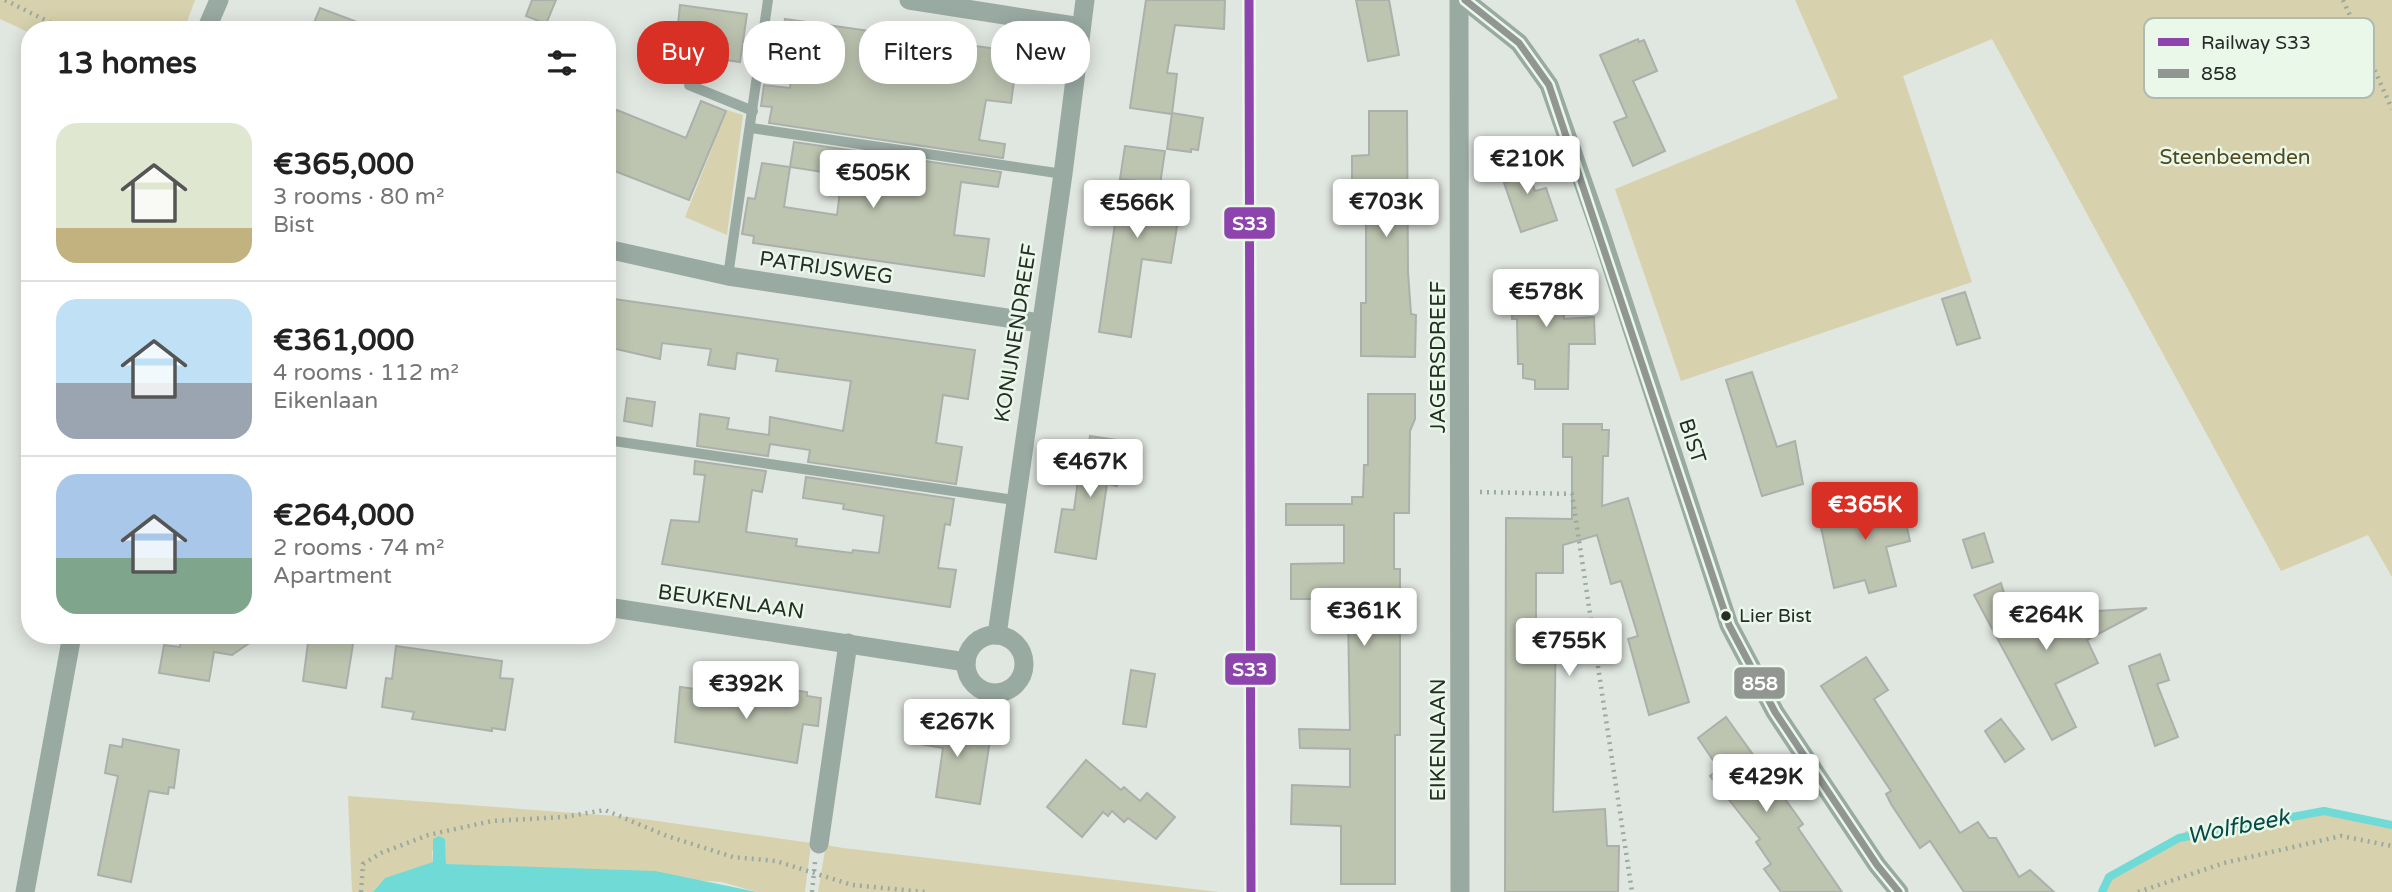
<!DOCTYPE html>
<html lang="en">
<head>
<meta charset="utf-8">
<style>
	body { margin:0; font-family:"Varela Round",sans-serif; background:#f6f6f6; color:#222; height:100vh; display:flex; flex-direction:column; font-size:26px; white-space:nowrap }
	* { box-sizing:border-box; margin:0 }
	p { font-size:23px; color:#767676 }
	.icon { flex:none; width:38px; height:38px; fill:none; stroke:currentColor; stroke-width:2; stroke-linecap:round; stroke-linejoin:round }
	.map { position:relative; flex:1; overflow:hidden }
	.details { position:absolute; left:21px; top:21px; width:595px; height:623px; display:flex; flex-direction:column; background:#fff; border-radius:28px; box-shadow:0 4px 18px #0003 }
	.details>* { flex:none }
	.hud { position:absolute; left:637px; top:21px; width:665px; height:63px; display:flex; gap:14px }
	.price { position:absolute; translate:-50% -60px; padding:0 16px; border-radius:7px; background:#fff; color:#222; font-size:23px; line-height:46px; filter:drop-shadow(0 2px 4px #0008) }
	.price::after { content:''; position:absolute; left:50%; top:42px; width:21px; height:16px; margin-left:-10px; background:inherit; clip-path:polygon(0 0,100% 0,50% 100%) }
	.price.selected { background:#d93025; color:#fff }
	ul { padding:0; list-style:none }
	li { display:flex; align-items:center; gap:21px; height:175px; padding:0 35px }
	li+li { border-top:2px solid #e0e0e0 }
	li span { display:grid; place-items:center; flex:none; width:196px; height:140px; border-radius:21px; color:#555 }
	li>.icon { margin-inline-start:auto }
	span .icon { width:84px; height:84px; fill:#fffc; stroke-width:1 }
	li b { font-size:30px }
	h2 { display:flex; justify-content:space-between; align-items:center; height:84px; padding:0 35px; font-size:30px }
	.tag { padding:0 24px; border-radius:28px; background:#fff; box-shadow:0 4px 18px #0003; font-size:24px; line-height:63px }
	.tag.selected { background:#d93025; color:#fff }
	.map>svg:first-child { display:block }
</style>
</head>
<body>
<div class="map">
<svg width="2392" height="892" viewBox="0 0 2392 892">
	<rect width="100%" height="100%" fill="#e0e6e0"/>
	<!-- green -->
	<g fill="#d7d2ad">
		<polygon points="0,0 195,0 184,30 30,30 30,33 0,19"/>
		<polygon points="1795,0 2392,0 2392,577 2368,535 2281,571 1992,39 1903,76 1972,282 1681,381 1615,189 1838,98"/>
		<polygon points="727,110 743,115 727,235 685,217"/>
		<polygon points="348,796 629,817 811,843 805,892 757,892 722,882 446,864 445,847 432,851 433,862 428,866 385,878 373,892 352,892"/>
		<polygon points="2324,811 2392,824 2392,892 2104,892 2111,880 2186,831"/>
		<polygon points="826,845 843,848 1219,892 818,892"/>
	</g>
	<!-- water -->
	<polygon fill="#6fdad6" points="439,836 445,839 446,864 655,871 757,892 373,892 385,878 433,862 433,839"/>
	<g fill="none" stroke-linecap="round" stroke-linejoin="round">
		<!-- stream -->
		<polyline stroke="#6fdad6" stroke-width="8" points="2102,892 2109,877 2179,838 2324,811 2392,825"/>
	</g>
	<!-- building -->
	<g fill="#bdc4b0" stroke="#acb0aa" stroke-width="2">
		<polygon points="532,0 556,0 546,24 526,16"/>
		<polygon points="1146,0 1225,0 1224,29 1175,25 1167,73 1177,74 1172,114 1130,108"/>
		<polygon points="1356,0 1389,0 1399,55 1368,61"/>
		<polygon points="680,5 747,14 740,62 706,57 686,52 686,48 654,42 678,25"/>
		<polygon points="320,8 373,28 372,30 311,30"/>
		<polygon points="785,19 1018,52 1011,103 986,100 979,140 1005,144 1003,158 769,123 772,107 761,106 764,85 790,88 794,50 780,49"/>
		<polygon points="1638,39 1639,42 1644,40 1657,71 1633,81 1665,151 1633,166 1614,122 1627,117 1600,55"/>
		<polygon points="701,101 726,111 689,200 607,168 607,110 615,113 617,110 686,138"/>
		<polygon points="1369,111 1407,111 1408,272 1411,314 1416,315 1415,357 1361,356 1361,303 1366,303 1366,186 1352,187 1352,156 1369,155"/>
		<polygon points="1172,113 1203,118 1198,150 1191,149 1191,152 1167,149"/>
		<polygon points="794,142 1001,172 998,187 961,182 954,235 989,239 984,276 753,243 754,236 742,234 748,198 755,199 762,163 790,167 784,207 837,215 842,175 790,167"/>
		<polygon points="1125,146 1165,151 1157,204 1180,208 1171,263 1142,259 1131,337 1099,332 1116,217 1133,220 1138,181 1120,179"/>
		<polygon points="1522,153 1535,191 1546,188 1557,220 1521,232 1504,183 1510,181 1502,160"/>
		<polygon points="1512,274 1563,274 1564,319 1594,317 1595,344 1569,344 1568,389 1535,389 1535,380 1523,378 1523,364 1518,364 1517,319 1512,319"/>
		<polygon points="1965,292 1980,338 1957,345 1942,299"/>
		<polygon points="607,298 975,350 968,399 943,395 936,443 962,447 956,484 808,462 810,450 770,444 768,456 697,446 700,414 729,418 727,429 769,435 770,417 843,431 851,381 776,371 778,359 737,353 735,369 708,365 711,349 662,343 660,359 607,347"/>
		<polygon points="1752,372 1777,447 1795,441 1803,484 1762,496 1726,380"/>
		<polygon points="1368,394 1415,394 1415,419 1410,431 1409,513 1394,513 1394,569 1400,569 1400,735 1395,735 1395,884 1341,884 1341,826 1291,824 1292,785 1350,787 1350,749 1300,748 1299,729 1350,730 1348,615 1344,615 1344,599 1291,599 1291,564 1344,563 1344,525 1286,525 1286,504 1352,504 1352,497 1363,497 1364,465 1368,465"/>
		<polygon points="627,398 655,402 652,426 624,421"/>
		<polygon points="1563,424 1602,424 1602,430 1609,430 1608,456 1603,456 1602,506 1628,498 1689,702 1649,715 1628,639 1638,636 1621,581 1611,584 1597,535 1563,545 1563,573 1536,573 1536,628 1556,628 1553,812 1605,809 1607,846 1619,846 1618,892 1505,892 1506,518 1572,519 1572,457 1563,457"/>
		<polygon points="1090,436 1124,441 1117,486 1107,484 1096,559 1055,552 1062,509 1074,510 1080,466 1085,467"/>
		<polygon points="695,461 766,471 762,492 752,490 746,532 797,539 796,546 852,553 853,550 879,553 884,516 843,509 844,504 803,498 806,477 954,499 950,525 945,524 938,568 956,570 950,607 662,564 671,520 699,522 705,475 694,474"/>
		<polygon points="1898,486 1910,541 1886,547 1896,586 1869,593 1865,580 1834,588 1819,518 1881,501 1879,491"/>
		<polygon points="1984,533 1993,562 1972,568 1963,540"/>
		<polygon points="2001,583 2007,603 2020,597 2041,638 2096,611 2147,608 2087,640 2098,663 2055,684 2076,727 2052,740 1974,595"/>
		<polygon points="181,635 261,635 232,655 214,652 209,681 159,673 164,645 180,647"/>
		<polygon points="309,635 354,638 346,688 303,681"/>
		<polygon points="396,646 502,661 500,678 513,679 505,730 492,728 492,731 412,719 414,712 382,707 386,678 392,679"/>
		<polygon points="2160,654 2169,680 2157,684 2178,737 2155,746 2129,666"/>
		<polygon points="1866,657 1888,690 1874,699 1960,833 1978,822 1989,838 1996,838 2019,877 2030,870 2054,892 1964,892 1930,841 1920,848 1891,804 1886,794 1891,791 1821,686"/>
		<polygon points="1131,670 1155,674 1146,727 1123,724"/>
		<polygon points="706,686 762,695 763,686 807,692 807,696 821,698 818,726 803,724 797,763 675,742 680,687 702,690"/>
		<polygon points="1726,717 1803,824 1798,828 1842,892 1781,892 1764,869 1771,864 1756,842 1760,839 1710,776 1719,769 1698,738"/>
		<polygon points="918,718 954,723 953,728 991,734 980,804 936,797 943,748 914,743"/>
		<polygon points="2001,719 2024,749 2005,762 1985,731"/>
		<polygon points="123,739 179,750 174,788 169,787 168,794 149,791 131,882 98,875 118,776 105,773 110,745 122,747"/>
		<polygon points="1086,760 1121,790 1124,787 1140,801 1147,793 1175,817 1156,839 1128,818 1124,822 1112,811 1108,816 1103,812 1082,837 1047,807"/>
	</g>
	<g fill="none" stroke-linecap="round" stroke-linejoin="round">
		<!-- path -->
		<g stroke="#9aa9a2" stroke-width="4.5" stroke-dasharray="2 5" stroke-linecap="butt">
			<polyline points="5,0 65,30"/>
			<polyline points="2343,0 2392,109"/>
			<polyline points="1480,492 1572,494 1632,892"/>
			<polyline points="361,892 363,864 381,853 428,835 492,821 564,817 605,810 667,836 733,857 776,861 852,885 925,892"/>
			<polyline points="812,892 815,862"/>
			<polyline points="2138,892 2224,863 2341,836 2392,846"/>
		</g>
		<!-- lane -->
		<g stroke="#99aaa3" stroke-width="10">
			<polyline points="689,85 753,111"/>
			<polyline points="751,128 1063,174"/>
			<polyline points="728,276 768,0"/>
			<polyline points="607,440 1014,500"/>
		</g>
		<!-- street -->
		<g stroke="#99aaa3" stroke-width="19">
			<polyline points="909,0 1081,27"/>
			<polyline points="1459,0 1460,892"/>
			<polyline points="1465,0 1519,43 1549,85 1600,231 1729,625 1775,712 1877,865 1899,892"/>
			<polyline points="206,30 219,0"/>
			<polyline points="607,249 728,276 1040,323"/>
			<polyline points="607,607 966,662"/>
			<circle cx="995" cy="664" r="29"/>
			<polyline points="997,635 1063,174 1085,0"/>
			<polyline points="819,844 848,643"/>
			<polyline points="25,892 72,635"/>
		</g>
		<!-- bus-1 casing -->
		<g stroke="#eaf8ea" stroke-width="12">
			<polyline id="bus-1" points="1465,0 1519,43 1549,85 1729,625 1775,712 1877,865 1899,892"/>
		</g>
		<!-- bus-1 -->
		<use href="#bus-1" stroke="#929692" stroke-width="7"/>
		<!-- rail-1 casing -->
		<g stroke="#eaf8ea" stroke-width="14">
			<polyline id="rail-1" points="1249,0 1251,892"/>
		</g>
		<!-- rail-1 -->
		<use href="#rail-1" stroke="#8e44ad" stroke-width="9"/>
	</g>
	<!-- markers -->
	<circle fill="#262c26" stroke="#eaf8ea" stroke-width="2.5" cx="1726" cy="616" r="6"/>
	<g text-anchor="middle" dominant-baseline="central" stroke-width="5" stroke-linejoin="round" paint-order="stroke">
		<!-- bus labels -->
		<g font-size="19" fill="#262c26" stroke="#eaf8ea" text-anchor="start">
			<text x="1739" y="616">Lier Bist</text>
		</g>
		<!-- park labels -->
		<g font-size="21" fill="#50481e" stroke="#eaf8ea">
			<text x="2235" y="157">Steenbeemden</text>
		</g>
		<!-- street labels -->
		<g font-size="21" fill="#262c26" stroke="#eaf8ea">
			<text transform="translate(826 268) rotate(8)">PATRIJSWEG</text>
			<text transform="translate(1016 333) rotate(-81)">KONIJNENDREEF</text>
			<text transform="translate(1438 357) rotate(-90)">JAGERSDREEF</text>
			<text transform="translate(1692 441) rotate(72)">BIST</text>
			<text transform="translate(731 602) rotate(8)">BEUKENLAAN</text>
			<text transform="translate(1438 740) rotate(-90)">EIKENLAAN</text>
		</g>
		<!-- water labels -->
		<g font-size="23" font-style="italic" fill="#054948" stroke="#eaf8ea">
			<text transform="translate(2238 827) rotate(-11)">Wolfbeek</text>
		</g>
	</g>
	<!-- legend -->
	<rect x="2144" y="18" width="230" height="80" rx="10" fill="#eaf8ea" stroke="#afbbaf" stroke-width="2"/>
	<rect x="2158" y="38" width="31" height="8" fill="#8e44ad"/>
	<rect x="2158" y="69" width="31" height="9" fill="#929692"/>
	<g font-size="19" fill="#262c26">
		<text x="2201" y="49">Railway S33</text>
		<text x="2201" y="80">858</text>
	</g>
	<g stroke="#eaf8ea" stroke-width="2.5">
		<rect x="1223" y="206" width="53" height="34" rx="7" fill="#8e44ad"/>
		<rect x="1224" y="652" width="53" height="34" rx="7" fill="#8e44ad"/>
		<rect x="1733" y="666" width="53" height="34" rx="7" fill="#929692"/>
	</g>
	<g font-size="19" text-anchor="middle" font-weight="bold" fill="#fff">
		<text x="1250" y="230">S33</text>
		<text x="1250" y="676">S33</text>
		<text x="1760" y="690">858</text>
	</g>
</svg>
<b class="price" style="left:1527px;top:196px">€210K</b>
<b class="price" style="left:873px;top:210px">€505K</b>
<b class="price" style="left:1386px;top:239px">€703K</b>
<b class="price" style="left:1137px;top:240px">€566K</b>
<b class="price" style="left:1546px;top:329px">€578K</b>
<b class="price" style="left:1090px;top:499px">€467K</b>
<b class="price selected" style="left:1865px;top:542px">€365K</b>
<b class="price" style="left:1364px;top:648px">€361K</b>
<b class="price" style="left:2046px;top:652px">€264K</b>
<b class="price" style="left:1569px;top:678px">€755K</b>
<b class="price" style="left:746px;top:721px">€392K</b>
<b class="price" style="left:957px;top:759px">€267K</b>
<b class="price" style="left:1766px;top:814px">€429K</b>
<div class="hud">
<a class="tag selected">Buy</a>
<a class="tag">Rent</a>
<a class="tag">Filters</a>
<a class="tag">New</a>
</div>
<section class="details">
<h2>13 homes<svg class="icon" aria-label="filters" viewBox="0 0 24 24"><path d="M4 7h16M4 17h16"/><circle cx="9" cy="7" r="2"/><circle cx="15" cy="17" r="2"/></svg></h2>
<ul>
<li><span style="background:linear-gradient(#dfe7d0 75%,#c2b280 0)"><svg class="icon" aria-label="home" viewBox="0 0 24 24"><path d="M3 11l9-7 9 7M6 9v11h12V9"/></svg></span><div><b>€365,000</b><p>3 rooms · 80 m²</p><p>Bist</p></div></li>
<li><span style="background:linear-gradient(#bfe0f5 60%,#9aa5b1 0)"><svg class="icon" aria-label="home" viewBox="0 0 24 24"><path d="M3 11l9-7 9 7M6 9v11h12V9"/></svg></span><div><b>€361,000</b><p>4 rooms · 112 m²</p><p>Eikenlaan</p></div></li>
<li><span style="background:linear-gradient(#a9c7e8 60%,#7fa58c 0)"><svg class="icon" aria-label="home" viewBox="0 0 24 24"><path d="M3 11l9-7 9 7M6 9v11h12V9"/></svg></span><div><b>€264,000</b><p>2 rooms · 74 m²</p><p>Apartment</p></div></li>
</ul>
</section>
</div>
</body>
</html>
